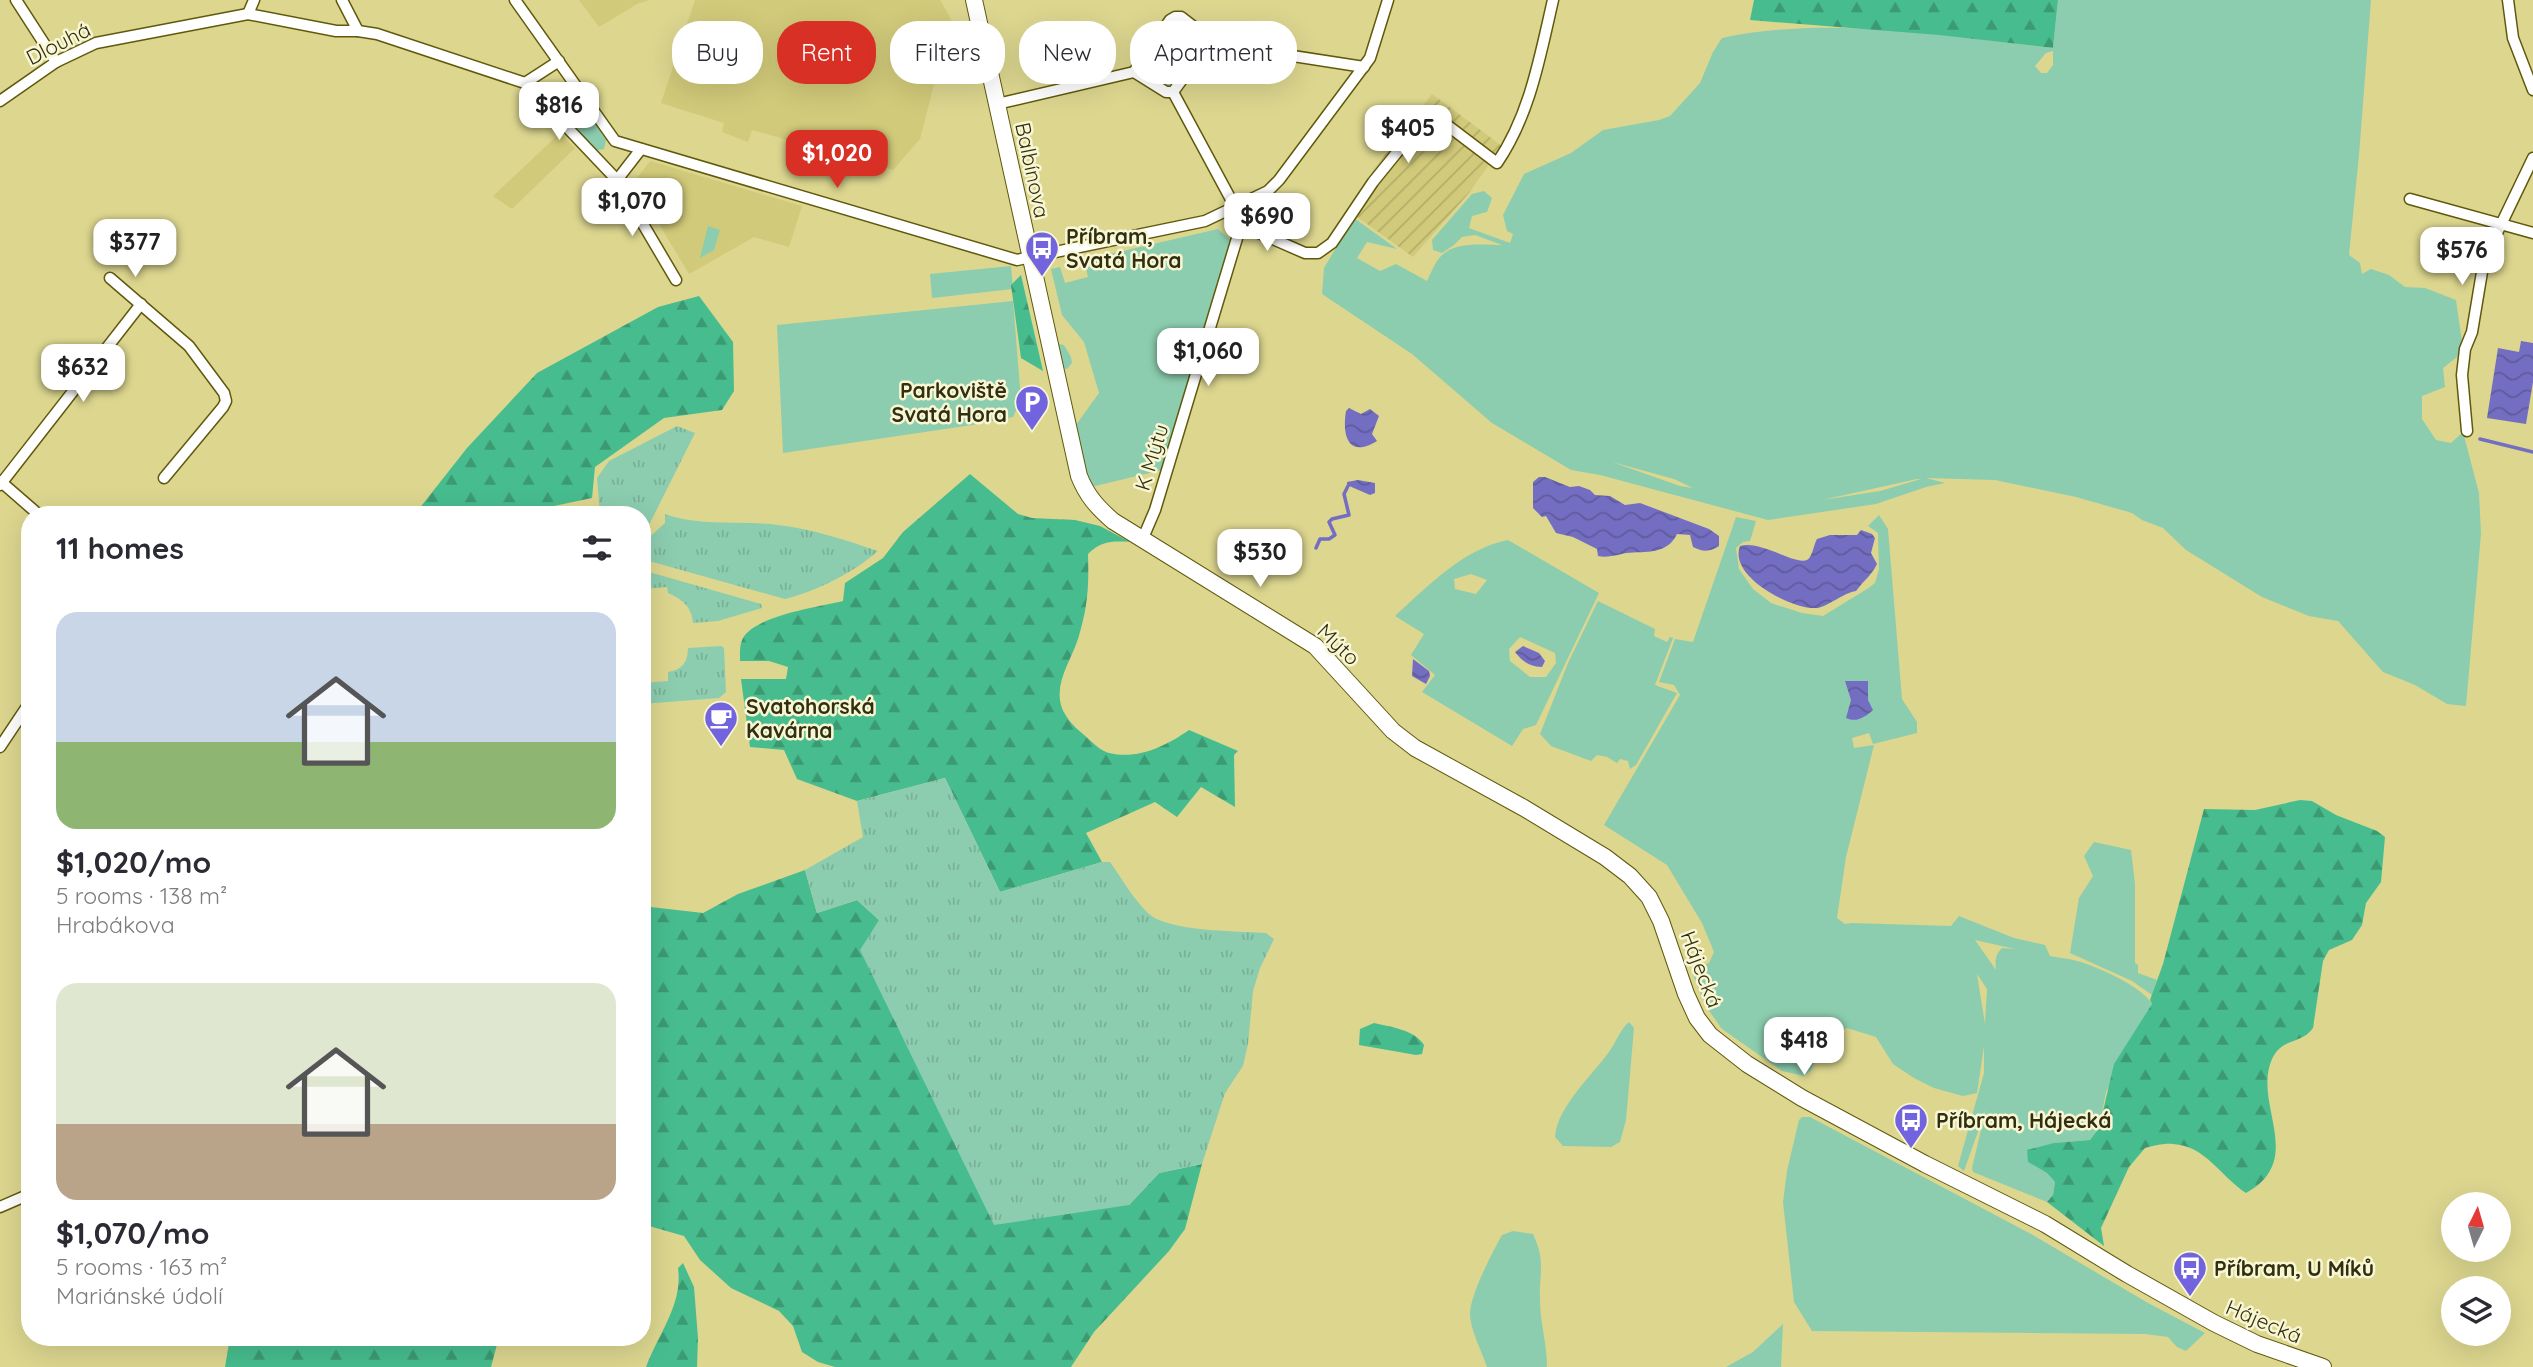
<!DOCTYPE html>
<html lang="en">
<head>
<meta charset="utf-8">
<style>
	body { margin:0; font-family:Quicksand,sans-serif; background:#f2f2f3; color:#2b2b33; height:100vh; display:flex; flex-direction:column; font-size:26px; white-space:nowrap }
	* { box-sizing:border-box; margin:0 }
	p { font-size:23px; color:#7c7c81 }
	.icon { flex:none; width:38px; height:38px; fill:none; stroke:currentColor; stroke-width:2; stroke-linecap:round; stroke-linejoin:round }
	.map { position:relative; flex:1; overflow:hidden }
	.sheet { position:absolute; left:21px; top:506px; width:630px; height:840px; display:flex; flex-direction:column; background:#fff; border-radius:28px; box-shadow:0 7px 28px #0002 }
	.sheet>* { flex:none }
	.hud { position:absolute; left:672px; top:21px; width:665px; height:63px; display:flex; gap:14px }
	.needle { width:46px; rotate:5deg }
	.fabs { position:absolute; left:2441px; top:1192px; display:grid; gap:14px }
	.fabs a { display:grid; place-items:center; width:70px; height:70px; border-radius:50%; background:#fff; box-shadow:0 7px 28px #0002; font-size:35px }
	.price { position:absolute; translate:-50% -60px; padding:0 16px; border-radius:14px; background:#fff; color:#222; font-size:23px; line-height:46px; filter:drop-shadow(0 2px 4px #0008) }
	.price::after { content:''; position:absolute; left:50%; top:42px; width:21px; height:16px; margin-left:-10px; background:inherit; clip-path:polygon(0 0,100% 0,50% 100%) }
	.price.current { background:#d93025; color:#fff }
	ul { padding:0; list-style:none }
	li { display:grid; align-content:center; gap:14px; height:371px; padding:0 35px }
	li span { display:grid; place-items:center; height:217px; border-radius:21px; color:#555 }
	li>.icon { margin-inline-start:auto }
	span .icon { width:126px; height:126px; fill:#fffc; stroke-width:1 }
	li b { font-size:30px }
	h2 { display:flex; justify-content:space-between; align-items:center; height:84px; padding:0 35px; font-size:30px }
	.chip { padding:0 24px; border-radius:28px; background:#fff; box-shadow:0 7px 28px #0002; font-size:24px; line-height:63px }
	.chip.current { background:#d93025; color:#fff }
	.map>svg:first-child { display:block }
</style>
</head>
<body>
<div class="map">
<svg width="2533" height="1367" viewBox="0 0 2533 1367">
	<defs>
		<pattern id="industrial-furrows" width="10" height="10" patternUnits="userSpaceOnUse" patternTransform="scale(1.75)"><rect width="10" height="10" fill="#d1ca7a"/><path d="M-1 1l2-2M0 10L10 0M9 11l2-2" fill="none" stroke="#b4ae68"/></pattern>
		<pattern id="forest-firs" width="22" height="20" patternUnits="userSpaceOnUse" patternTransform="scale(1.75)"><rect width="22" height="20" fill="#47bd8f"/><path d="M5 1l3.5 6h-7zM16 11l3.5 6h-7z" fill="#3c9a73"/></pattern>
		<pattern id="park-tufts" width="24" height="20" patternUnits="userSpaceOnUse" patternTransform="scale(1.75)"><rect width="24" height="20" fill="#8ccdaf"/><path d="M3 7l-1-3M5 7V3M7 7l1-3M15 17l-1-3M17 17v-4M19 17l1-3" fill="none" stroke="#79b096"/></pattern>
		<pattern id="water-waves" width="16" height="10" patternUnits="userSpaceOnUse" patternTransform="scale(1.75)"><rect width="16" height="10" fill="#736ec2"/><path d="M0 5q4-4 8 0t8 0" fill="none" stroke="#5f5b9c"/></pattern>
	</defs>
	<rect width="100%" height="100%" fill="#dcd68f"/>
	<!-- built -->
	<g fill="#d1ca7a">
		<polygon points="579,0 649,0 637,4 599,27"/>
		<polygon points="695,0 940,0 951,19 920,139 893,170 752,130 748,142 722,132 724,123 661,103"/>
		<polygon points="560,133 575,148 512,209 493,196"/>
		<polygon points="650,161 802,206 789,247 754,237 689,274 665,234 654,214 656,212 637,178"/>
	</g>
	<!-- industrial -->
	<polygon fill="url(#industrial-furrows)" points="1432,94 1502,146 1469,193 1413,257 1353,214 1373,170"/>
	<!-- green -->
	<g fill="#8ccdaf" fill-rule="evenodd">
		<path d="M 2058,0 L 2371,0 L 2359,155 L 2349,255 L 2360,263 L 2362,274 L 2371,269 L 2389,275 L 2405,287 L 2425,288 L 2456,300 L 2462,342 L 2457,357 L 2443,368 L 2445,387 L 2422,396 L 2422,419 L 2436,440 L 2451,443 L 2463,432 L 2479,493 L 2481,534 L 2466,706 L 2447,704 L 2415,685 L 2383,672 L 2338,621 L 2309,616 L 2262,597 L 2186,550 L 2163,528 L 2142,520 L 2132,513 L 2076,497 L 1995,480 L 1926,478 L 1945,483 L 1926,487 L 1876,504 L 1768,520 L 1600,475 L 1571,470 L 1492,423 L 1412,354 L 1322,294 L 1324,268 L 1354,218 L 1397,249 L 1367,242 L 1357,258 L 1380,271 L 1396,264 L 1427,281 C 1431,273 1435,262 1441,256 C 1456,241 1483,245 1502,245 L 1475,235 L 1462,237 L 1454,245 L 1442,253 L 1433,250 L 1432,240 L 1472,194 L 1484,191 L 1492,198 L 1487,212 L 1472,216 L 1469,228 L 1510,243 L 1513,234 L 1507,231 L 1503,215 L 1524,174 L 1571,153 L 1603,130 L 1659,120 L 1670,116 L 1700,83 L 1713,52 L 1722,38 C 1830,15 1945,36 2053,48 ZM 2053,51 L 2053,65 L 2047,73 L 2041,73 L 2035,66 L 2046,53 ZM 1612,462 L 1674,479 L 1693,488 L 1680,486 ZM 1917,479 L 1921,479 L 1880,491 L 1822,500 Z"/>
		<polygon points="544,82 567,86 573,93 573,97 561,104 545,102 539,93 541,86"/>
		<polygon points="575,104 582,105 606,140 604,149 594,151 564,118 565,111"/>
		<polygon points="708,226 720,230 714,250 700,258"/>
		<polygon points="1218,229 1233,242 1221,268 1224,270 1191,384 1187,386 1183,398 1185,400 1176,429 1172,431 1169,441 1171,444 1162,470 1091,487 1086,475 1076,425 1099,393 1084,342 1062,315 1051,269 1060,267 1065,283 1088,277 1084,260"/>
		<polygon points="1011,266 1013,289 932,298 930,274"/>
		<polygon points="1013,301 1021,400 1013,417 972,425 783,453 777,325"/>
		<polygon points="1059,344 1064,345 1071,357 1072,363 1067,369 1062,368 1057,346"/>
		<path d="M 1879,515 L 1888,529 L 1902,699 L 1917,722 L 1917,733 L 1873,744 L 1869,733 L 1852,738 L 1854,748 L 1874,745 L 1846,857 L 1837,918 L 1845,924 L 1852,923 L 1951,926 L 1959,916 L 2014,938 L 2045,945 L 2050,956 C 2059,958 2068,958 2077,961 C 2096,966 2143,987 2152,1004 L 2106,1092 L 2099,1128 L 2090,1140 L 2054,1143 L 2028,1162 L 2047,1173 L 2055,1182 L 2053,1195 L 2047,1202 L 1973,1172 L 1972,1168 L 1986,1109 L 1964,1171 L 1958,1166 L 1984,1073 L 1984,1046 L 1977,1093 L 1963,1096 L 1934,1088 L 1914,1078 L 1893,1064 L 1876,1037 L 1847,1028 L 1827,1036 L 1811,1070 L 1804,1076 L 1782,1071 L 1722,1029 L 1705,1005 L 1692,972 L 1709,963 L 1714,952 L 1702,923 L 1667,865 L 1604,825 L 1680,695 L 1674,685 L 1659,682 L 1675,639 L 1693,642 L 1736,517 L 1756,521 L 1750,541 L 1743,542 L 1736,548 L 1739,569 L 1753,589 L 1771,603 L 1802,613 L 1823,616 L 1867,589 L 1875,583 L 1879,569 L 1878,533 L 1868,526 ZM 1975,940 L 2015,949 L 2002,948 C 1995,955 1995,961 1996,970 ZM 1977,974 L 1987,989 L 1985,1024 Z"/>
		<path d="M 1508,540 L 1599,593 L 1536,725 L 1523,729 L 1512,746 L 1422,692 L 1435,675 L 1411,655 L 1424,634 L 1395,616 C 1428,586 1463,549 1508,540 ZM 1471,574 L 1487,580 L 1476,594 L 1455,589 L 1454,579 ZM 1520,637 L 1555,653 L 1556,663 L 1546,677 L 1530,677 L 1510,661 L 1509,649 Z"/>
		<polygon points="1598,601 1655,629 1654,636 1667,642 1670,637 1673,638 1655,685 1677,693 1636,765 1630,769 1628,761 1620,759 1617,763 1607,757 1597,755 1591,761 1551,746 1540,734 1568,663"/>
		<polygon points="2094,842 2131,850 2135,884 2135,963 2138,965 2138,973 2157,980 2152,995 2132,981 2070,953 2079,898 2093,876 2084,856"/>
		<path d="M 1629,1022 L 1634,1028 L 1626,1120 L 1620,1142 L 1611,1147 L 1563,1146 L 1555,1137 C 1557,1106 1594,1074 1611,1049 C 1617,1040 1620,1030 1629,1022 Z"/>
		<polygon points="1802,1117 1810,1117 2031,1234 2148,1303 2205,1333 2186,1351 2177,1347 2168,1337 2146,1334 1812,1331 1794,1302 1783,1202 1787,1171 1799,1120"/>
		<path d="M 1513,1231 L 1533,1234 C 1546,1262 1539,1272 1540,1300 C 1540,1322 1547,1344 1547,1367 L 1487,1367 C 1482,1351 1470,1330 1470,1313 C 1471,1293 1492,1253 1502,1235 Z"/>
		<polygon points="1783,1324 1781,1367 1726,1367 1753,1352"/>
	</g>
	<!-- forest -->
	<g fill="url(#forest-firs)">
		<polygon points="1754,0 2058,0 2053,48 1939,35 1750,20"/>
		<polygon points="1021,275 1043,371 1021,358 1011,285"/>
		<polygon points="699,296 733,342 734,391 722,410 664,418 595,467 592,498 516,514 415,514 467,448 537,373 658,307"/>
		<path d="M 970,474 L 1018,514 L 1032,518 L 1075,520 L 1100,526 L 1130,542 C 1112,541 1101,541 1088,554 C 1089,587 1088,606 1078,639 C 1072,658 1057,679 1060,700 C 1061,713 1073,726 1083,734 C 1090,740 1100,751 1109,753 C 1138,760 1166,746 1189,730 L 1238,751 L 1234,755 L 1235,807 L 1201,787 L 1177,817 L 1155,802 L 1086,833 L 1102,862 L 1000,892 L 945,778 L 857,801 L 797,779 L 784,750 L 750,747 L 741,679 L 786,679 L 788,667 L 769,661 L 740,661 C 740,652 739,643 745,635 C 761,615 818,607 843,601 L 845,583 L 883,558 L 903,532 Z"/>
		<path d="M 2300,800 L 2312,801 L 2336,815 L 2377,831 L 2385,837 L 2381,882 L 2366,903 L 2362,925 L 2352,940 L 2329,950 L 2323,961 L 2313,1028 C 2301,1045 2282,1037 2272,1059 C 2252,1104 2307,1159 2246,1193 C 2220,1176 2206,1146 2173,1144 C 2164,1143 2153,1146 2145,1148 L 2129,1167 L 2101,1228 L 2104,1246 L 2047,1202 L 2053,1195 L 2055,1182 L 2047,1173 L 2028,1162 L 2027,1150 L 2054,1143 L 2090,1140 L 2099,1128 L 2114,1064 L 2152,1004 L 2150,1000 L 2163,964 L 2204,809 L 2255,810 Z"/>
		<polygon points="805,870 817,913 857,900 879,920 1129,1205 1159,1173 1202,1164 1185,1229 1169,1251 1094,1332 1071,1367 835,1367 818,1362 802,1352 793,1326 779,1311 731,1288 700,1260 684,1236 642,1224 642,906 703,913 738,894"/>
		<path d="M 1374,1023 C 1391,1027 1415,1030 1424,1045 L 1422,1054 L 1416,1055 L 1359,1045 L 1360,1029 Z"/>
		<path d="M 683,1263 L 694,1287 L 698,1338 L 697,1367 L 646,1367 C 658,1334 683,1305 678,1268 Z"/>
		<polygon points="230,1337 499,1337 491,1367 225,1367"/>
	</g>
	<!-- park -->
	<g fill="url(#park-tufts)">
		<polygon points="1173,22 1179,22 1204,42 1172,87 1166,87 1142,69"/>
		<polygon points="677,426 695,433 649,525 642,525 642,514 600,514 597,478 609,461"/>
		<path d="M 665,514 C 701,527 741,520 778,525 C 813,529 845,540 878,551 C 853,573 817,591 785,599 L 642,559 L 642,544 L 665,523 Z"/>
		<path d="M 642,570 L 761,604 L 762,608 L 718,621 L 693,623 C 692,607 682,599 668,593 L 667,587 L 642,589 Z"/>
		<path d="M 721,646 L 724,648 L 726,692 L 719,698 L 642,704 L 642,683 L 668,681 L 668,672 C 682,670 688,662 688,648 Z"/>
		<path d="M 945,778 L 1000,892 L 1102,862 L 1110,862 C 1122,879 1134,900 1149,914 C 1170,932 1238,931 1266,933 L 1274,939 L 1260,968 L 1253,991 L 1248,1044 L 1243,1066 L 1225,1093 L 1202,1164 L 1159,1173 L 1129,1205 L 994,1225 L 860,950 L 879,920 L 857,900 L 817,913 L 805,870 L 863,837 L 857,801 Z"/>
	</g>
	<!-- water -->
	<g fill="url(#water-waves)">
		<polygon points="2521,341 2533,343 2533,382 2526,424 2487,418 2498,348 2519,352"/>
		<path d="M 1349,408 L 1361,414 L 1370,409 L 1379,416 L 1372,434 L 1377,441 C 1348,459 1342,435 1346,411 Z"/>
		<path d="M 1539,477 L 1545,477 L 1570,487 L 1579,486 L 1590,490 L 1595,495 L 1610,496 L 1625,505 L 1640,503 L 1709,529 L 1719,536 L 1719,546 C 1710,552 1703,552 1693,547 L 1690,535 L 1677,534 C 1667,555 1646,551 1626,553 C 1617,555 1607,558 1598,556 L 1597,549 L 1573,537 L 1556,533 L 1546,516 L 1542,517 L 1533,508 L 1533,482 Z"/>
		<polygon points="1358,480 1375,483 1375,493 1370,495 1347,485 1347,482"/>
		<path d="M 1861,530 L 1872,534 L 1875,538 L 1871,553 L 1877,564 C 1871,576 1864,580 1856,591 C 1843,593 1827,607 1817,608 C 1792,610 1728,576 1740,546 C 1761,540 1794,565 1807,560 C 1812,558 1814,544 1817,539 L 1830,535 L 1857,535 Z"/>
		<path d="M 1523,646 L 1539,653 L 1545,661 L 1542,667 C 1529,666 1523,662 1515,652 Z"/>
		<polygon points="1413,659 1429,671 1430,676 1426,684 1412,676"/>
		<path d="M 1845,681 L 1868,681 L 1868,700 L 1873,710 C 1865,717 1857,723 1846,718 L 1851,700 Z"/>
	</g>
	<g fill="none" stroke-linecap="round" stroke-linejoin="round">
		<!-- stream -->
		<g stroke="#736ec2" stroke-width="3.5">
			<polyline points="2480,439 2533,452"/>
			<polyline points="1316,548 1320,539 1329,539 1335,535 1329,522 1332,519 1349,515 1344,494 1348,486"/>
		</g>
		<!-- minor casing -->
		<g stroke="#60590c" stroke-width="13">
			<g id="minor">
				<polyline points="16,0 56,62"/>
				<polyline points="342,0 358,31"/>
				<polyline points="515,0 615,141 1017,260 1205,221 1268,191 1279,180 1370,58 1388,0"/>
				<polyline points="2508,0 2513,38 2533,90"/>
				<polyline points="248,14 254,0"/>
				<polygon points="1175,17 1181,17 1207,37 1209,43 1173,92 1166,92 1134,72 1170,20"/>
				<polyline points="1209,43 1364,67"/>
				<polyline points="525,83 559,61"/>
				<polyline points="1173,92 1235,207 1241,225"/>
				<polyline points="0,101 56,62 96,43 248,14 336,31 358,31 377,34 525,83 617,180 676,280"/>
				<polyline points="997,104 1134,72"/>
				<polyline points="617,180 641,149"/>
				<polyline points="2410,199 2533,233"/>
				<path d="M 1241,225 L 1305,253 L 1318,253 L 1332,243 L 1373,182 L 1424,119 L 1432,117 L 1439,119 L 1497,163 C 1530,115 1540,56 1553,0"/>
				<polyline points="110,278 189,346 224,393 226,401 223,407 164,478"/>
				<polyline points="2467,431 2462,375 2465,349 2472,332 2484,260 2533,158"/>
				<polyline points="0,481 38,514"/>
				<polyline points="0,485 141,304"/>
				<polyline points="1143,538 1155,510 1241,225"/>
				<polyline points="0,747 30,702"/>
				<polyline points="0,1207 30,1194"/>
			</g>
		</g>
		<!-- secondary casing -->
		<g stroke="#60590c" stroke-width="18">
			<path id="secondary" d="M 974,0 L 1079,476 C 1087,496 1097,507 1113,521 L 1315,646 L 1393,731 L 1415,748 L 1524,808 L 1605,857 L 1630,876 L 1649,897 L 1661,921 L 1686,994 L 1697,1018 L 1710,1035 L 1747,1064 L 1802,1098 L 1925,1164 L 2045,1224 L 2127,1274 L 2214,1323 L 2257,1344 L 2323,1367"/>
		</g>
		<!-- minor -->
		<use href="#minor" stroke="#fff" stroke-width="10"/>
		<!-- secondary -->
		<use href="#secondary" stroke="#fff" stroke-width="16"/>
	</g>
	<!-- icons -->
	<defs>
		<g id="bus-pin" transform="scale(1.75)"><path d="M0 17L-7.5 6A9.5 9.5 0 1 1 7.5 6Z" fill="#7164de" stroke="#f8f6d3"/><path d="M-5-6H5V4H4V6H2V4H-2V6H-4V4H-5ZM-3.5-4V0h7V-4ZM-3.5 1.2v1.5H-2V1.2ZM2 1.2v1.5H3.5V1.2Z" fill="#fff"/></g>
		<g id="parking-pin" transform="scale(1.75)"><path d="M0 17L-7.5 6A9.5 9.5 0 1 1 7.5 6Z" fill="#7164de" stroke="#f8f6d3"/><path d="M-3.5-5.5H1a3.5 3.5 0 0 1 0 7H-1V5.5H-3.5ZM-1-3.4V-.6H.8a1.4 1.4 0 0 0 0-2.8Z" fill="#fff"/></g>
		<g id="cafe-pin" transform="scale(1.75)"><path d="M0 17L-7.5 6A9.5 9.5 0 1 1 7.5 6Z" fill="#7164de" stroke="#f8f6d3"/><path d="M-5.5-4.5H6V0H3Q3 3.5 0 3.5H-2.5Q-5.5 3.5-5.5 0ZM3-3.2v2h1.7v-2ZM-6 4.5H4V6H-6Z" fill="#fff"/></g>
	</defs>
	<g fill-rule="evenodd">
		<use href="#bus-pin" x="1042" y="248"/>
		<use href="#parking-pin" x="1032" y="402"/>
		<use href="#cafe-pin" x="721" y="718"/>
		<use href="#bus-pin" x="1911" y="1120"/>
		<use href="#bus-pin" x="2190" y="1268"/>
	</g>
	<g text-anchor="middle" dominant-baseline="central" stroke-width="5" stroke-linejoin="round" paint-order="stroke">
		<!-- street labels -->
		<g font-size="21" fill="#312f11" stroke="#f8f6d3">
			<text transform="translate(58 43) rotate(-27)">Dlouhá</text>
			<text transform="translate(1033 170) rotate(78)">Balbínova</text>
			<text transform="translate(1151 457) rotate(-73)">K Mýtu</text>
			<text transform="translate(1339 644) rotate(44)">Mýto</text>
			<text transform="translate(1702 969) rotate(69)">Hájecká</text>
			<text transform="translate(2264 1321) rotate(23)">Hájecká</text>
		</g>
		<!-- poi labels -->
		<g font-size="21" font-weight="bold" fill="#312f11" stroke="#f8f6d3" text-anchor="start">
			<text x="1066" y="236">Příbram,<tspan x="1066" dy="24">Svatá Hora</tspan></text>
			<text x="1007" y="390" text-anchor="end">Parkoviště<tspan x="1007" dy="24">Svatá Hora</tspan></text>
			<text x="746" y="706">Svatohorská<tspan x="746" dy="24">Kavárna</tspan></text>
			<text x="1936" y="1120">Příbram, Hájecká</text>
			<text x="2214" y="1268">Příbram, U Míků</text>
		</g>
	</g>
</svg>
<div class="fabs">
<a><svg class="needle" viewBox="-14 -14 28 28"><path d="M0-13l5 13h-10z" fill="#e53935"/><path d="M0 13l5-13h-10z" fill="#7c7c81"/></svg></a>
<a><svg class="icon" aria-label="layers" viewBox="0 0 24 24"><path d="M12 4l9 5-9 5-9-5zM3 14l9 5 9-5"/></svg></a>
</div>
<b class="price" style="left:559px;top:142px">$816</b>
<b class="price" style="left:1408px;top:165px">$405</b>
<b class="price current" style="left:837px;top:190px">$1,020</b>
<b class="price" style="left:632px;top:238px">$1,070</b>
<b class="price" style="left:1267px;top:253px">$690</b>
<b class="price" style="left:135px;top:279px">$377</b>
<b class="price" style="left:2462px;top:287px">$576</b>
<b class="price" style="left:1208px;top:388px">$1,060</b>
<b class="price" style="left:83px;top:404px">$632</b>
<b class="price" style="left:1260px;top:589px">$530</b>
<b class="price" style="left:1804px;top:1077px">$418</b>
<div class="hud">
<a class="chip">Buy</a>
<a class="chip current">Rent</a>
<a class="chip">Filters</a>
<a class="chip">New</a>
<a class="chip">Apartment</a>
</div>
<section class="sheet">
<h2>11 homes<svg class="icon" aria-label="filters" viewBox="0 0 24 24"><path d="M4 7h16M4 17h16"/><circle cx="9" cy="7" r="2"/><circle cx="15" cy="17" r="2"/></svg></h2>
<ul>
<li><span style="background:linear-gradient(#c9d6e8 60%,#8fb573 0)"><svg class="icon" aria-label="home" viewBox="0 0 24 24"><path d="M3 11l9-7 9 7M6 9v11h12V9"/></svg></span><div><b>$1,020/mo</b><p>5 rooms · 138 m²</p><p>Hrabákova</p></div></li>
<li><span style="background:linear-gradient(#dfe7d0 65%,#b9a48a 0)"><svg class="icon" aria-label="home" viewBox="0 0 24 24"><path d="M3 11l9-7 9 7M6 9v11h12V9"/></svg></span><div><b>$1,070/mo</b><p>5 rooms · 163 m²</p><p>Mariánské údolí</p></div></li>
</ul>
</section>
</div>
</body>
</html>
